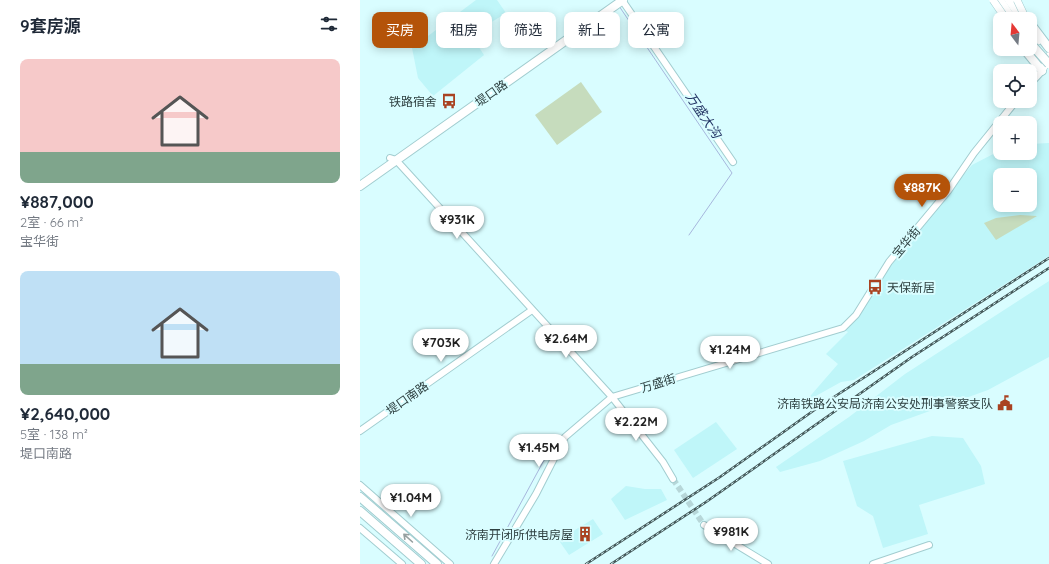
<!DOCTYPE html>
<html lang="zh">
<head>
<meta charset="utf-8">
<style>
	body { margin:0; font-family:Quicksand,"Noto Sans SC",sans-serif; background:#f6f6f7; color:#1f2937; height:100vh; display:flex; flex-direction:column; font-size:15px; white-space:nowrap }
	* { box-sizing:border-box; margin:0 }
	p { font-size:13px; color:#747a83 }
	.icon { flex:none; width:22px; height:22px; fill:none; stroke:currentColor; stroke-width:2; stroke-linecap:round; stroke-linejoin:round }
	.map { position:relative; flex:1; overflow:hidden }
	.details { display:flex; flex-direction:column; background:#fff; width:360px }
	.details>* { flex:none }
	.hud { position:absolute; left:12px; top:12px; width:380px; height:36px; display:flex; gap:8px }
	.needle { width:26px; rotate:344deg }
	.tools { position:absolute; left:633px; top:12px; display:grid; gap:8px }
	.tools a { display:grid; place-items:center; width:44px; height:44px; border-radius:8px; background:#fff; box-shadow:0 2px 10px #0003; font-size:20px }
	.price { position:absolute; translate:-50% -34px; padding:0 9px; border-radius:14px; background:#fff; color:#222; font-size:13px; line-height:26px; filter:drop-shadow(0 1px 2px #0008) }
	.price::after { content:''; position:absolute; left:50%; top:24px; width:12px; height:9px; margin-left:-6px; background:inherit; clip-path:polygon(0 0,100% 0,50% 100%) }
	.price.selected { background:#b45309; color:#fff }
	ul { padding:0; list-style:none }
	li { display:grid; align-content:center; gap:8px; height:212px; padding:0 20px }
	li span { display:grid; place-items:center; height:124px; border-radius:8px; color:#555 }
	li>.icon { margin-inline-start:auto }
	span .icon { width:72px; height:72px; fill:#fffc; stroke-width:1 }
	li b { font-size:17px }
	h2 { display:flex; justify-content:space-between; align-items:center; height:48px; padding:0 20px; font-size:17px }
	.pill { padding:0 14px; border-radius:8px; background:#fff; box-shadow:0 2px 10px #0003; font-size:14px; line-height:36px }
	.pill.selected { background:#b45309; color:#fff }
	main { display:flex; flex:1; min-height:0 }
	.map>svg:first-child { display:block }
</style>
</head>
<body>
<main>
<section class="details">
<h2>9套房源<svg class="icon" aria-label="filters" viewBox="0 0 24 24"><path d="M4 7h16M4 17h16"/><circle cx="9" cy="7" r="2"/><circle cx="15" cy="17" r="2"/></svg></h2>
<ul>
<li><span style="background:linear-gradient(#f6c9c9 75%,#7fa58c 0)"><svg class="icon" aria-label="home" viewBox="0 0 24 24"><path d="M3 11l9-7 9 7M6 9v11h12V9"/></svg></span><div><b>¥887,000</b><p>2室 · 66 m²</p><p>宝华街</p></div></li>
<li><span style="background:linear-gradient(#bfe0f5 75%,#7fa58c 0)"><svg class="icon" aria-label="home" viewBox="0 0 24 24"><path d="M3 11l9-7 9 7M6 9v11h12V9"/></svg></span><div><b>¥2,640,000</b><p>5室 · 138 m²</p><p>堤口南路</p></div></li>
</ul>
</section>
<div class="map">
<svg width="689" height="564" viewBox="0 0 689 564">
	<rect width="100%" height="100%" fill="#d9fdff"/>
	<!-- built -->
	<g fill="#bff6f9" fill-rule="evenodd">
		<polygon points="116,0 137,0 146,13 111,35 124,55 73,96 58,78 52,48"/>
		<path d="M 689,143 L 689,256 L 494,380 L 481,382 L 445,402 L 478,364 L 466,354 L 488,332 L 484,330 L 560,226 L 612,165 L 637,152 L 670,153 L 670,144 ZM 640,175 L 670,175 L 670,205 L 640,205 Z"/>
		<polygon points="689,281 689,357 628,390 531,425 504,441 460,461 420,472 416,467 489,417 545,374"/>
		<polygon points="356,422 377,449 333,478 314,450"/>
		<polygon points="572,436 603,438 621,466 625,484 559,505 568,534 523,548 513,516 497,506 483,461"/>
		<polygon points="266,486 285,489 301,489 307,500 265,520 251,499"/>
		<polygon points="233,519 243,534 209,555 200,542 202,538"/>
	</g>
	<!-- green -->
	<g fill="#c6dcbd">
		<polygon points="221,82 242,112 197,145 175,115"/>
		<polygon points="660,215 677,216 636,240 624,223 636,218"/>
	</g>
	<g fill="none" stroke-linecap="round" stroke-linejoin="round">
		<!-- stream -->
		<g stroke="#a7b7dd" stroke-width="1">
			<polyline points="259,6 372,173 329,235"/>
			<polyline points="132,556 195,440"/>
		</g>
		<!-- tertiary-tunnel -->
		<polyline stroke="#b7d7d9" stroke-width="6" stroke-dasharray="6 3" stroke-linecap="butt" points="313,479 344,525"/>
		<!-- tertiary casing -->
		<g stroke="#a2cdd0" stroke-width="8">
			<g id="tertiary">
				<polyline points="262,0 373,162"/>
				<polyline points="670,84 682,71"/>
				<polyline points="30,158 36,160 252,397 303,462 313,479"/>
				<polyline points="0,431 172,310"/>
				<polyline points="0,485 90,564"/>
				<polyline points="344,525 408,564"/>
				<polyline points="0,528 42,564"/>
				<polyline points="134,564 176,494 205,437 252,397 483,328 496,315 529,262 588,191 614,153 656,101"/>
				<polyline points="513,564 569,545"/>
			</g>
		</g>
		<!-- secondary casing -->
		<g stroke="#a2cdd0" stroke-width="8">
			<g id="secondary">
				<polyline points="670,27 678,41"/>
				<polyline points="682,71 689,56"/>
			</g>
		</g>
		<!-- primary casing -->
		<g stroke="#a2cdd0" stroke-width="10">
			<g id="primary">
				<polyline points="640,0 652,19"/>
				<polyline points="649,0 662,19"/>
				<polyline points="670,23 689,48"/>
				<polyline points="664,49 682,71"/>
				<polyline points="0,186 263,0"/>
				<polyline points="0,497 77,564"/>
				<polyline points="0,511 61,564"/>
			</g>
		</g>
		<!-- tertiary -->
		<use href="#tertiary" stroke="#fff" stroke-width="6"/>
		<!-- secondary -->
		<use href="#secondary" stroke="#fff" stroke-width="7"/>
		<!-- primary -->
		<use href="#primary" stroke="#fff" stroke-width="8"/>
		<!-- rail casing -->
		<g stroke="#45595a" stroke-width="2.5">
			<g id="rail">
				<polyline points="226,564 360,477 460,406 689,258"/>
				<polyline points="251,564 346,502 552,357 689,268"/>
			</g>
		</g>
		<!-- rail -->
		<use href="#rail" stroke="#d9fdff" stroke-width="1" stroke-dasharray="3" stroke-linecap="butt"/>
		<!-- secondary-bridge casing -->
		<g stroke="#a2cdd0" stroke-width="8" stroke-linecap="butt">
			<g id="secondary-bridge">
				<polyline points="633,0 646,19"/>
				<polyline points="657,0 666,19"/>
			</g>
		</g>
		<!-- primary-bridge casing -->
		<g stroke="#a2cdd0" stroke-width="10" stroke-linecap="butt">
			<polyline id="primary-bridge" points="672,45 689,64"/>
		</g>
		<!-- secondary-bridge -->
		<use href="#secondary-bridge" stroke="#fff" stroke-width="7"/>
		<!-- primary-bridge -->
		<use href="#primary-bridge" stroke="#fff" stroke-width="8"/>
	</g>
	<!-- one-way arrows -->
	<defs><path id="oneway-shaft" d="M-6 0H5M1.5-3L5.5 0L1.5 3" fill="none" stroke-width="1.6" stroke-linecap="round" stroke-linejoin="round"/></defs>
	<use stroke="#96a0a0" href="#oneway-shaft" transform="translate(48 538) rotate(-138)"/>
	<!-- icons -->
	<defs>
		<g id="bus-bare" transform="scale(1.2)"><path d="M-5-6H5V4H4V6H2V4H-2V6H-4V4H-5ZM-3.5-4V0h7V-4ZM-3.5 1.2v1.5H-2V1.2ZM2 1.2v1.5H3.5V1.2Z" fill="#a94221" stroke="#d9fdff" stroke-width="2.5" paint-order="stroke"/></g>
		<g id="civic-bare" transform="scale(1.2)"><path d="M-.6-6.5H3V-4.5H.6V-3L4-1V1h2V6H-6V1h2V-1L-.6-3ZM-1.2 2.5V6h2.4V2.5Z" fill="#a94221" stroke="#d9fdff" stroke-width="2.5" paint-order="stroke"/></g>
		<g id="building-bare" transform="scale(1.2)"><path d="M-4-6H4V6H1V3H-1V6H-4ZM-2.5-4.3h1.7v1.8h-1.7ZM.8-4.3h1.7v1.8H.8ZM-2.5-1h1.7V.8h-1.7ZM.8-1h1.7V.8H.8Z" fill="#a94221" stroke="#d9fdff" stroke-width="2.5" paint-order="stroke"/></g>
	</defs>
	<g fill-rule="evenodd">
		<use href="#bus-bare" x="89" y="101"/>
		<use href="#bus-bare" x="515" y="287"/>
		<use href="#civic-bare" x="645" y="403"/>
		<use href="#building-bare" x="225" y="534"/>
	</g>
	<g text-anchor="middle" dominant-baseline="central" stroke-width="4" stroke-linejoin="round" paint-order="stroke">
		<!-- street labels -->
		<g font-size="12" fill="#2e4041" stroke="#d9fdff">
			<text transform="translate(131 93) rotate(-35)">堤口路</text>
			<text transform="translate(546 242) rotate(-50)">宝华街</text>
			<text transform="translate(298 383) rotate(-17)">万盛街</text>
			<text transform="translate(47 398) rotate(-35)">堤口南路</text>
		</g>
		<!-- poi labels -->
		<g font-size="12" fill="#2e4041" stroke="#d9fdff" text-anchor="end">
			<text x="77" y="101">铁路宿舍</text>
			<text x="527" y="287" text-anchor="start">天保新居</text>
			<text x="633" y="403">济南铁路公安局济南公安处刑事警察支队</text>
			<text x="213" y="534">济南开闭所供电房屋</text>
		</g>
		<!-- water labels -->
		<g font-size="13" font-style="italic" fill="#243565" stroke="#d9fdff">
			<text transform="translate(344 115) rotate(56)">万盛大沟</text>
		</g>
	</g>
</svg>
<div class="tools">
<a><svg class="needle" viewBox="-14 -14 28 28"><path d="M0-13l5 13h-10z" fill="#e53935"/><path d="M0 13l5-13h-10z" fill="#747a83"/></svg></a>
<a><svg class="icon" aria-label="locate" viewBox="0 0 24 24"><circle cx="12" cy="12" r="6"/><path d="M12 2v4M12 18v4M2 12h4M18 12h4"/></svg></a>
<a>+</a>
<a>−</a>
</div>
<b class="price selected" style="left:562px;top:208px">¥887K</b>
<b class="price" style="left:97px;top:240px">¥931K</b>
<b class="price" style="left:206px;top:359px">¥2.64M</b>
<b class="price" style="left:81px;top:363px">¥703K</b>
<b class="price" style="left:370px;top:370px">¥1.24M</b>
<b class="price" style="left:276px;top:442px">¥2.22M</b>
<b class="price" style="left:179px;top:468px">¥1.45M</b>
<b class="price" style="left:51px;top:518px">¥1.04M</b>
<b class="price" style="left:371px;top:552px">¥981K</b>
<div class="hud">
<a class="pill selected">买房</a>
<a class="pill">租房</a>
<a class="pill">筛选</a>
<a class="pill">新上</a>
<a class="pill">公寓</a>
</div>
</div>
</main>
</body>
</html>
